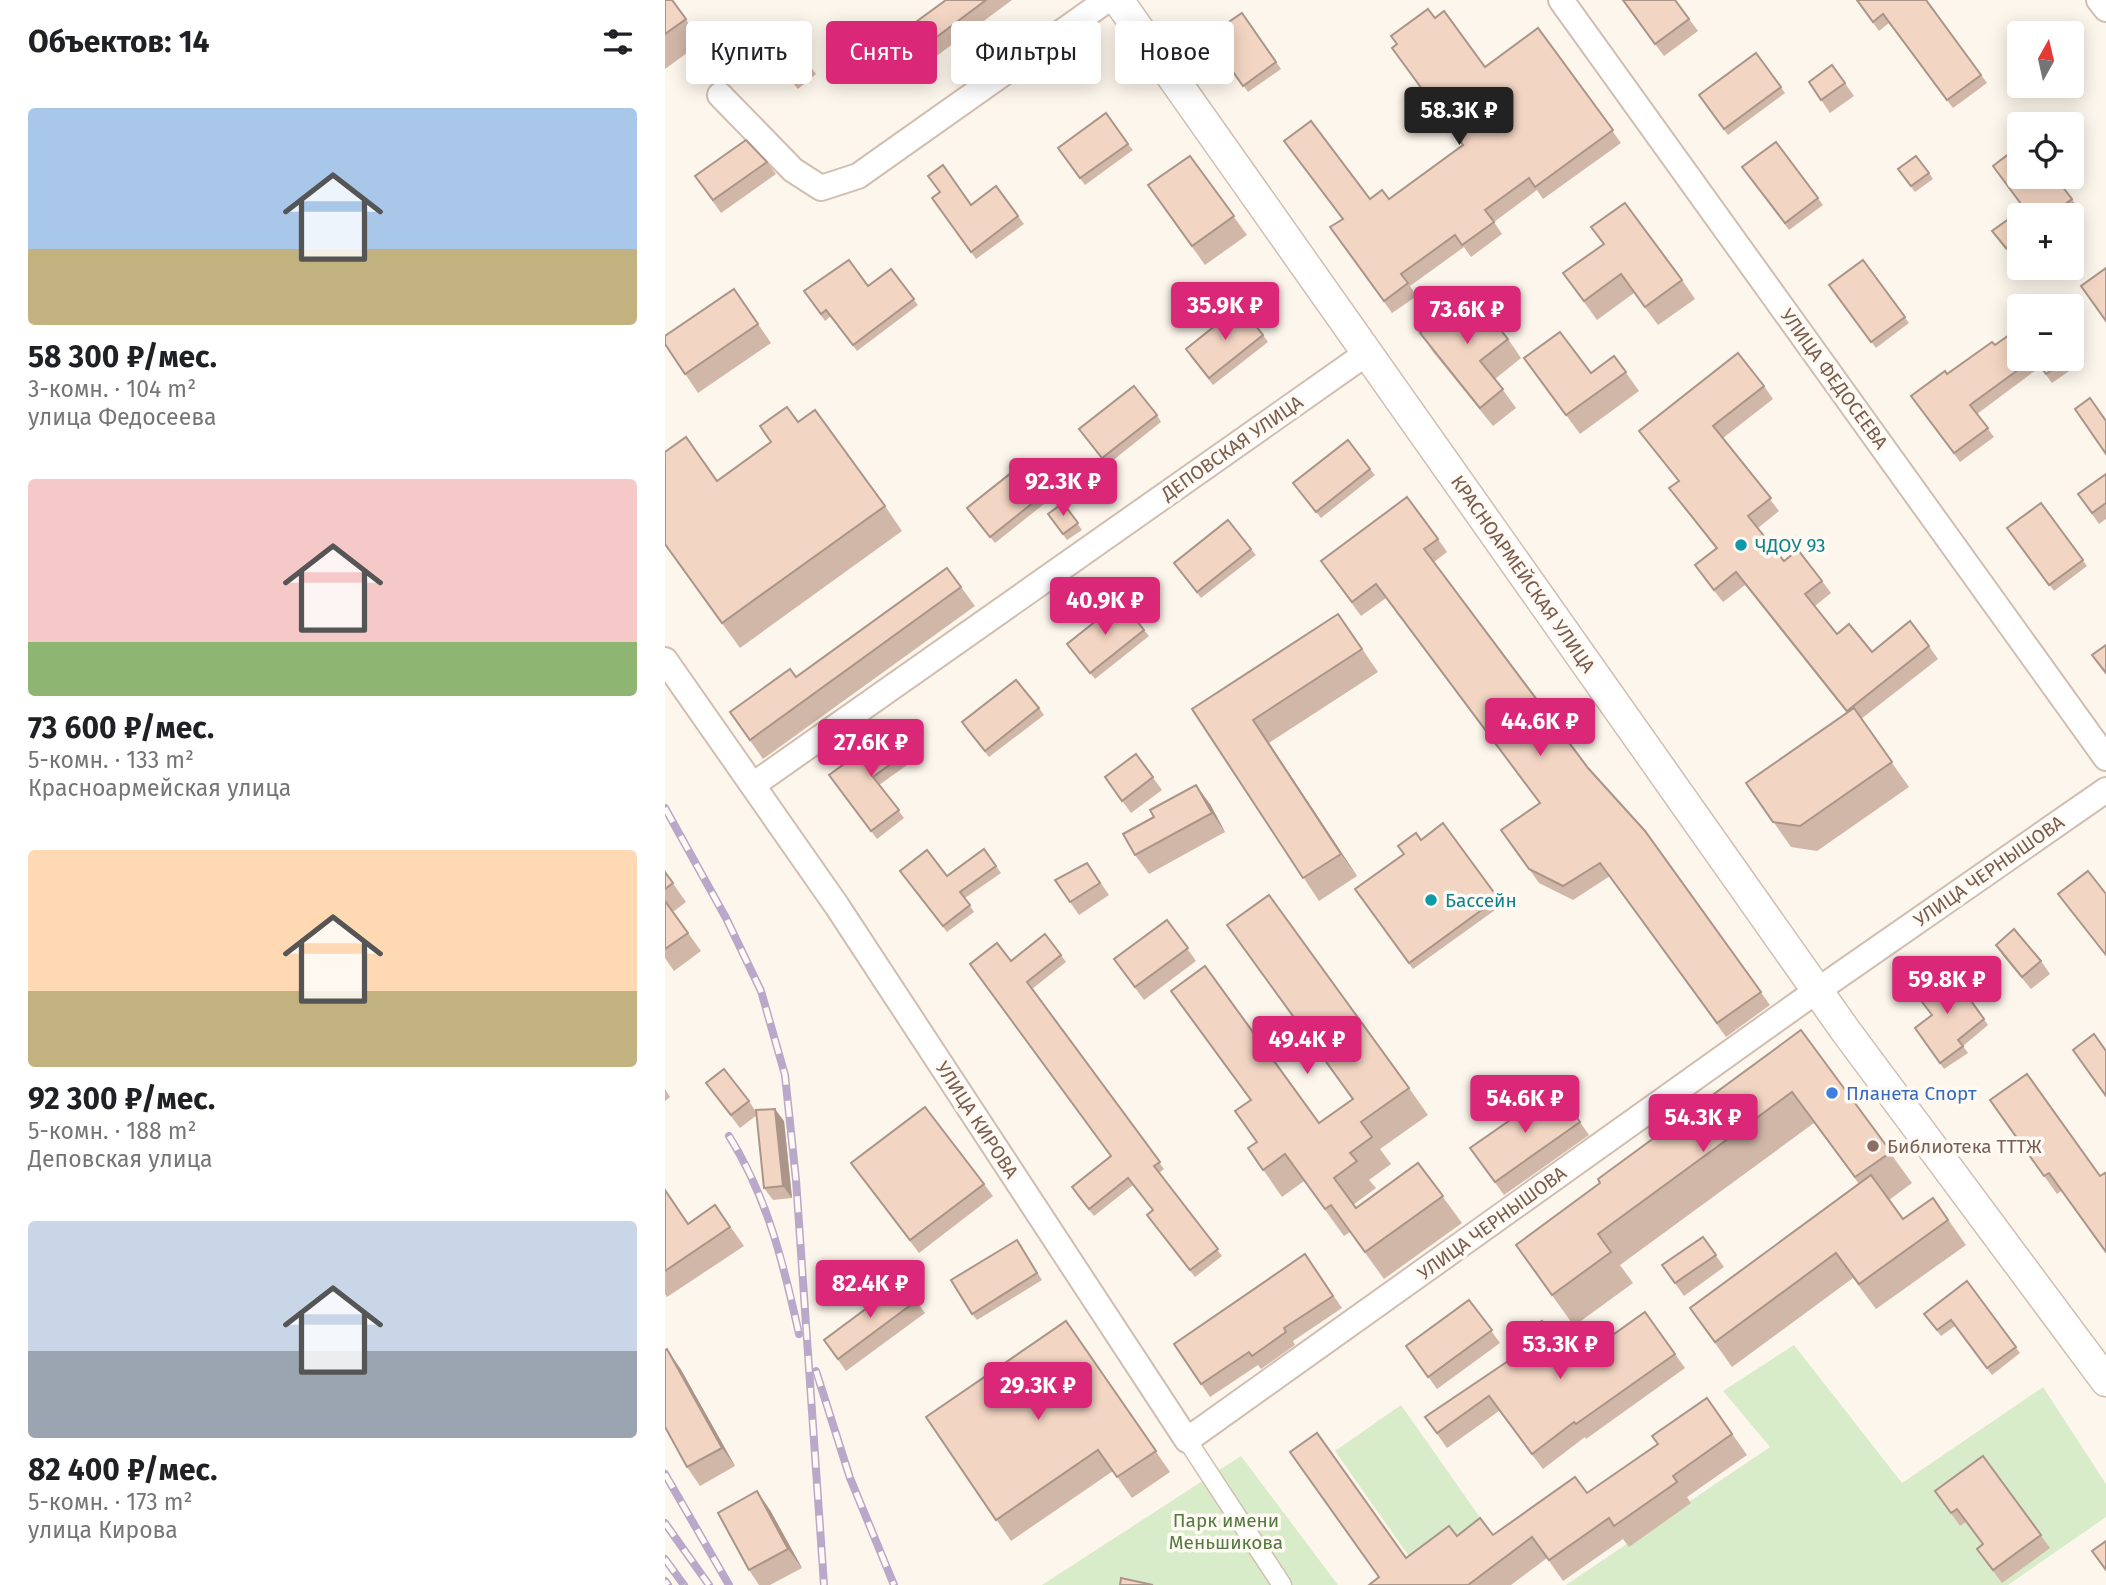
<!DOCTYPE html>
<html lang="ru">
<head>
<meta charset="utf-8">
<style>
	body { margin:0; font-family:"Fira Sans",sans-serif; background:#f2f2f2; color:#202124; height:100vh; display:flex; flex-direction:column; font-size:26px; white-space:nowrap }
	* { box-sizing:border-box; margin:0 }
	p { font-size:23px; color:#757577 }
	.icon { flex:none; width:38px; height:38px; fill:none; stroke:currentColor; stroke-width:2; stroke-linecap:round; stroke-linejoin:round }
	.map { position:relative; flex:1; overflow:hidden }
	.details { display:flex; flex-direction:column; background:#fff; width:665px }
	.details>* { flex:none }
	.banner { position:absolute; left:21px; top:21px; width:665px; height:63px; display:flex; gap:14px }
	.needle { width:46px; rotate:8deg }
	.fabs { position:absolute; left:1342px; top:21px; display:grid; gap:14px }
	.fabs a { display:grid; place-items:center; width:77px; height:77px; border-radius:7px; background:#fff; box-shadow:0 4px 18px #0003; font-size:35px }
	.price { position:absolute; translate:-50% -60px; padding:0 16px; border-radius:7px; background:#db2777; color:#fff; font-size:23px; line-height:46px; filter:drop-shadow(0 2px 4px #0008) }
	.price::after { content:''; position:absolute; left:50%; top:42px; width:21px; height:16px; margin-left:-10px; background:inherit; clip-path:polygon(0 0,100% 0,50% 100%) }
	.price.selected { background:#222; color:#fff }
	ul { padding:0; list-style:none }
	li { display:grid; align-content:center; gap:14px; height:371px; padding:0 28px }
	li span { display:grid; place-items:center; height:217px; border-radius:7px; color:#555 }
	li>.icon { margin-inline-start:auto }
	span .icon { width:126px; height:126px; fill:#fffc; stroke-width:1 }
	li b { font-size:30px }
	h2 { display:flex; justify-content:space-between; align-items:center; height:84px; padding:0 28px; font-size:30px }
	.pill { padding:0 24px; border-radius:7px; background:#fff; box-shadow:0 4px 18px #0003; font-size:24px; line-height:63px }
	.pill.selected { background:#db2777; color:#fff }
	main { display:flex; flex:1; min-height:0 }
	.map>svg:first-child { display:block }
</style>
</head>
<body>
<main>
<section class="details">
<h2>Объектов: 14<svg class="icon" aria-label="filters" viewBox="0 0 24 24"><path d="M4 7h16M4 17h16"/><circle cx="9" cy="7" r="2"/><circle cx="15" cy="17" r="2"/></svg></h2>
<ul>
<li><span style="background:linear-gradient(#a9c7e8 65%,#c2b280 0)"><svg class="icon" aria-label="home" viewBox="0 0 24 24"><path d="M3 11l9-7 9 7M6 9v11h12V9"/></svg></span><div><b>58 300 ₽/мес.</b><p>3-комн. · 104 m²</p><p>улица Федосеева</p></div></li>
<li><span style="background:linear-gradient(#f6c9c9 75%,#8fb573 0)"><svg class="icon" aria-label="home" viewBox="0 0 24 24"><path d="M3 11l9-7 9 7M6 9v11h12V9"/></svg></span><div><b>73 600 ₽/мес.</b><p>5-комн. · 133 m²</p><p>Красноармейская улица</p></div></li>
<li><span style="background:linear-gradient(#ffd9b3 65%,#c2b280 0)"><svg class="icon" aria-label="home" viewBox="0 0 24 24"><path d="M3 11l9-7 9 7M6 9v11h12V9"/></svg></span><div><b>92 300 ₽/мес.</b><p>5-комн. · 188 m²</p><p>Деповская улица</p></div></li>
<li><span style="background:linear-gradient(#c9d6e8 60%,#9aa5b1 0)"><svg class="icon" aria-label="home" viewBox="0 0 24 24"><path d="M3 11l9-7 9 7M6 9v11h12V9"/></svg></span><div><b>82 400 ₽/мес.</b><p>5-комн. · 173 m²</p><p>улица Кирова</p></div></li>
</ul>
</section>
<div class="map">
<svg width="1441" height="1585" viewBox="0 0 1441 1585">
	<rect width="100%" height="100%" fill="#fdf6ec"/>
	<!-- green -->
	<g fill="#d8ecc9">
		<polygon points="1129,1345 1237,1483 1378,1387 1441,1484 1441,1517 1343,1585 901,1585 1105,1447 1058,1391"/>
		<polygon points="736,1405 821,1526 755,1572 670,1451"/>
		<polygon points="576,1456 673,1585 377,1585"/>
	</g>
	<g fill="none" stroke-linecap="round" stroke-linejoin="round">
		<!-- pedestrian casing -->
		<g stroke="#d1beb0" stroke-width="21">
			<polyline id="pedestrian" points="522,1440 617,1585"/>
		</g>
		<!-- minor casing -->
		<g stroke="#d1beb0" stroke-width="28">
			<g id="minor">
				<polyline points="896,0 1441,758"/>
				<polyline points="1434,0 1441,9"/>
				<polyline points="55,95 128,170 156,188 193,176 442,0"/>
				<polyline points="0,660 172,906 522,1440 1133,1004 1441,790"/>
				<polyline points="88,785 702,353"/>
			</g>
		</g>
		<!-- tertiary casing -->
		<g stroke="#d1beb0" stroke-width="33">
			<polyline id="tertiary" points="453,0 1180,1030 1441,1381"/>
		</g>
		<!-- pedestrian -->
		<use href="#pedestrian" stroke="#fff" stroke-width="18"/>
		<!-- minor -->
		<use href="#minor" stroke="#fff" stroke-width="24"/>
		<!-- tertiary -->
		<use href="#tertiary" stroke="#fff" stroke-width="30"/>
		<!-- rail casing -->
		<g stroke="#b9a8c9" stroke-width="8">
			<g id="rail">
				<polyline points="0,808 61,918 96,991 120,1075 131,1180 159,1585"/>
				<path d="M 64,1136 C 103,1199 118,1262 134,1334"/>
				<polyline points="151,1371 185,1478 229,1585"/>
				<polyline points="0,1474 64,1585"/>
				<polyline points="0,1523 44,1585"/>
				<polyline points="0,1559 19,1585"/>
				<polyline points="0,1581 3,1585"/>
			</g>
		</g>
		<!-- rail -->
		<use href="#rail" stroke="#fffaf3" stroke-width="5" stroke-dasharray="16" stroke-linecap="butt"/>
	</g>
	<!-- wall -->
	<g fill="#d1b7a8">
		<polygon points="0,0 7,0 37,42 0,69"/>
		<polygon points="281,0 347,0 242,78 218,46"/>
		<polygon points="957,0 1010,0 1033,31 999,56"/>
		<polygon points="1191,0 1261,0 1322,83 1288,108 1224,23 1214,31"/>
		<polygon points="577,13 616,69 583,92 543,36"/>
		<polygon points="770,18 820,67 873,28 956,143 878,199 872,190 829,222 837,234 806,257 799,247 745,286 752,296 727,313 665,227 677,219 619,141 705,199 724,199 798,145"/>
		<polygon points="96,42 142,62 151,74 133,89 104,55"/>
		<polygon points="1091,53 1120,93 1063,135 1034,95"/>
		<polygon points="1167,65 1189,96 1165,113 1144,82"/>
		<polygon points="1111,142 1158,205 1124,230 1077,167"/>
		<polygon points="463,144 468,150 420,185 393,148"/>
		<polygon points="525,156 582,235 540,265 483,185"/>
		<polygon points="102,162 111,174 56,213 30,176"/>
		<polygon points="1233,169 1264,173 1268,179 1250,192"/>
		<polygon points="1390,177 1412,206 1399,215 1354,215 1354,248 1345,255 1327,231 1359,208"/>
		<polygon points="331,186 359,224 311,259 267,198 306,205"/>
		<polygon points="926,227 1017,280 1030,299 993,325 969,293 932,320 898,273 938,244"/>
		<polygon points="1198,260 1244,323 1211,348 1164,285"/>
		<polygon points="226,269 253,305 192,351 166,316 160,321 139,291 203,286"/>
		<polygon points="69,289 106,343 33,393 0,344"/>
		<polygon points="755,333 843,339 856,358 830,379 851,408 828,426 768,352"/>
		<polygon points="598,335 603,342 548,385 525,356"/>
		<polygon points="949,356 974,391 915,434 859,358 926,373"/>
		<polygon points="1354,359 1404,359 1410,367 1387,383 1375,367 1312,414 1329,437 1295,462 1246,396 1282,374"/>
		<polygon points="1099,386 1108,399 1058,438 1114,511 1093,528 1119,561 1157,581 1166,593 1150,606 1172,634 1207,652 1264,646 1273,659 1196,719 1244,787 1152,851 1126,847 1081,783 1182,713 1080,585 1058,602 1039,578 1030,565 1051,549 1004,488 1013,481 974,431"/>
		<polygon points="492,415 496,422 442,465 419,436"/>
		<polygon points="133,422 220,506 237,531 75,648 0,545 52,481"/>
		<polygon points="705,469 710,475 656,518 633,489"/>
		<polygon points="1441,474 1441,519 1434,524 1413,494"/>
		<polygon points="379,494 384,500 330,543 307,514"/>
		<polygon points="398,503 417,530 402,540 383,514"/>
		<polygon points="1376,503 1422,566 1389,591 1342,528"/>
		<polygon points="773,539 782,552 769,562 923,768 980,831 1105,1005 1061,1037 945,876 908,900 874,883 836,830 875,804 721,598 696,616 656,561"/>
		<polygon points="586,549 591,555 536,598 513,569"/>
		<polygon points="296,587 310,606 98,759 65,712"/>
		<polygon points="479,630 484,636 430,679 402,644"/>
		<polygon points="689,637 713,672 604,743 692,876 654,901 527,709"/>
		<polygon points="374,708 379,715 324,757 301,729"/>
		<polygon points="230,727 252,758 214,785 239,818 212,839 170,784"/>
		<polygon points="471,754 497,790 466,813 440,777"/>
		<polygon points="545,804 560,832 484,874 470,855"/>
		<polygon points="756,840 833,898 837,905 748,969 690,889 739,854"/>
		<polygon points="319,849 336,873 300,898 309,912 282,932 235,871 282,876"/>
		<polygon points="422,863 444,895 414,915 405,902"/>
		<polygon points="0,872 21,902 8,912 36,951 9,971 0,958"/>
		<polygon points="502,920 531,961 479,1000 449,959"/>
		<polygon points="562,925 744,1088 763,1115 715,1149 726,1164 704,1180 711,1188 688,1205 691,1208 753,1163 797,1223 719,1279 685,1232 679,1236 639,1181 617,1197 583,1148 592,1142 570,1111 585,1100 506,991 654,1123 687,1099"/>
		<polygon points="1331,945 1376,961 1385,974 1366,989 1339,957"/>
		<polygon points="396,955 401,962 367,989 499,1169 494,1173 557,1256 530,1277 482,1215 488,1210 468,1185 429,1216 411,1194 446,1156 346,961"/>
		<polygon points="1284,970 1323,1025 1298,1046 1303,1053 1279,1069 1250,1028 1267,1015"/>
		<polygon points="1136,1030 1247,1183 1224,1200 1238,1219 1268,1198 1301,1245 1211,1309 1188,1278 1067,1367 1025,1308 1194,1184 1149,1123 955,1265 968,1283 909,1326 851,1245 935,1183"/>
		<polygon points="41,1083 84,1101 91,1112 119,1121 127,1198 108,1200 99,1188 92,1115 75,1128"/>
		<polygon points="891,1088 924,1135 839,1195 805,1148"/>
		<polygon points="0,1089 5,1097 0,1101"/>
		<polygon points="1325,1100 1435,1176 1441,1175 1396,1191 1392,1194"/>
		<polygon points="186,1163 319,1184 328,1196 254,1253"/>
		<polygon points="0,1190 23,1223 50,1205 79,1246 2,1297 0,1294"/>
		<polygon points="1038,1237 1059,1267 1019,1296 997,1265"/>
		<polygon points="352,1240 377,1280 312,1320 307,1314"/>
		<polygon points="640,1254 677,1308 628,1341 630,1345 596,1369 593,1365 545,1397 536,1384"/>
		<polygon points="1302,1281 1355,1353 1327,1375 1290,1326 1276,1336 1259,1314"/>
		<polygon points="237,1282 260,1313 181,1371 159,1340"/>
		<polygon points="804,1300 835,1343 772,1389 741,1346"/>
		<polygon points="980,1312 1020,1368 921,1439 920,1437 878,1469 834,1411 782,1448 760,1417 907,1364"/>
		<polygon points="401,1321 505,1472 467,1498 448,1471 346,1541 261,1417"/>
		<polygon points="15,1368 70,1466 35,1486 22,1467"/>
		<polygon points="1042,1398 1082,1455 1022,1497 1026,1503 964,1547 958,1539 898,1581 882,1558 846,1585 704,1585 741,1558 792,1536 828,1535 922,1493 993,1444"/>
		<polygon points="1318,1456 1385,1548 1337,1583 1312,1549 1318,1545 1301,1522 1295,1526 1270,1491"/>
		<polygon points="105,1510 137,1568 105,1585 94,1585 84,1570"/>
	</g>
	<!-- shaded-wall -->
	<g fill="#aa9588">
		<polygon points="588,720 604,743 692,876 676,854"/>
		<polygon points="531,785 545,804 560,832 547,813"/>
		<polygon points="110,1109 119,1121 127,1198 118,1186"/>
		<polygon points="2,1349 15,1368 70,1466 57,1448"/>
		<polygon points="92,1491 105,1510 137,1568 123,1549"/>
	</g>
	<!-- building -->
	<g fill="#f3d5c3" stroke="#aa9588" stroke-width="2">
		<polygon points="0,0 7,0 21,19 0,34"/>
		<polygon points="281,0 321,0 233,66 218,46"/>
		<polygon points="958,0 1010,0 1024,19 990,44"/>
		<polygon points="1192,0 1261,0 1316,75 1282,100 1218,14 1208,22"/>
		<polygon points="763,9 770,18 779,11 820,67 873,28 948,130 870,187 864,178 820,210 829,222 797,245 790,235 736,274 743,283 719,301 665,227 678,219 619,141 646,121 705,199 717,190 724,199 798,145 727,48 732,44 726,36"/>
		<polygon points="577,13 611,62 578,86 543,36"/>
		<polygon points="114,27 142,62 124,77 96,42"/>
		<polygon points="1091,53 1116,87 1059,129 1034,95"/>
		<polygon points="1167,65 1180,83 1156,100 1144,82"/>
		<polygon points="441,113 463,144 415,178 393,148"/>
		<polygon points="81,140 102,162 48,200 30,176"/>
		<polygon points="1111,142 1153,198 1120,223 1077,167"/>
		<polygon points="1354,146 1354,177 1390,177 1407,199 1386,215 1354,215 1354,238 1341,248 1327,231 1359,208 1328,166"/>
		<polygon points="525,156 569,216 527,246 483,185"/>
		<polygon points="1251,156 1264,173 1246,186 1233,169"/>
		<polygon points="278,165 306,205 331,186 353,216 306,252 267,198 275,192 263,176"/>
		<polygon points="960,203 1017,280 980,307 956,274 919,301 898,273 939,244 926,227"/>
		<polygon points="184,260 203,286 226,269 249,299 188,345 161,310 156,314 139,291"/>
		<polygon points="1198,260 1240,317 1206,342 1164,285"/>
		<polygon points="1441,268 1441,321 1416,286"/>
		<polygon points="69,289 93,324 20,374 0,344 0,336"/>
		<polygon points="805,292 843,339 815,361 838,389 815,408 755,333"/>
		<polygon points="575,306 598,335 544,378 521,349"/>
		<polygon points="1354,328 1354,359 1368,359 1305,405 1323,428 1289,453 1246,396 1280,371 1282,374 1327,342 1330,345"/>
		<polygon points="895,332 926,373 949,356 961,372 901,415 859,358"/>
		<polygon points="1073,353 1099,386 1048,426 1106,498 1083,516 1119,561 1133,550 1157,581 1140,594 1172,634 1184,624 1207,652 1245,621 1264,646 1182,711 1071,572 1049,590 1030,565 1052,548 1004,488 1014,481 974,431"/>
		<polygon points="1370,359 1403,359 1381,374"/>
		<polygon points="469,386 492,415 437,458 414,429"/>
		<polygon points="1425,398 1441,421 1441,454 1410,409"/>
		<polygon points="122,407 133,422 150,410 220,506 57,623 0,544 0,452 21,437 52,481 106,442 95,426"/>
		<polygon points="683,440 705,469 651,512 628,483"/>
		<polygon points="356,465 379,494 325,537 302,508"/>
		<polygon points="1441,474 1441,503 1427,513 1413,494"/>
		<polygon points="742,497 773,539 759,549 923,768 980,831 1096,992 1052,1023 935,863 898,886 864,869 836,830 875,803 711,584 687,602 656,561"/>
		<polygon points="398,503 413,523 398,534 383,514"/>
		<polygon points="1376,503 1418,560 1384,585 1342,528"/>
		<polygon points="563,520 586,549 532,592 509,563"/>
		<polygon points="282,568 296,587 85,740 65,712 125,669 131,677"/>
		<polygon points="456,601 479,630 425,673 402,644"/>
		<polygon points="673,614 697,649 588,720 676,854 638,878 527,709"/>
		<polygon points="1441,645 1441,673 1427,655"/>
		<polygon points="351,680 374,708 320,751 297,722"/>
		<polygon points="1189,708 1227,762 1135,826 1108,822 1081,783"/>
		<polygon points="230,727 246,749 208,777 234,810 206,831 164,775"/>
		<polygon points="471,754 488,777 457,801 440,777"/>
		<polygon points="531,785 547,813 470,855 458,834 489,817 485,810"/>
		<polygon points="778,823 833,898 744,963 690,889 739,854 733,846 751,833 756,840"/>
		<polygon points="319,849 331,866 295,892 305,905 278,926 235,871 262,850 282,876"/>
		<polygon points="422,863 435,883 405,902 390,880"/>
		<polygon points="1423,871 1441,894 1441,955 1393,894"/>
		<polygon points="0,872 8,883 0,889"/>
		<polygon points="604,895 744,1088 696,1122 707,1137 685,1153 692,1161 669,1178 691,1208 753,1163 778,1196 700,1252 666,1205 660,1209 620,1154 598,1170 583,1148 592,1142 570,1111 586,1100 506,991 540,966 654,1123 688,1099 562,925"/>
		<polygon points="0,901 23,933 0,949"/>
		<polygon points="502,920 523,948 470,987 449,959"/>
		<polygon points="1349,929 1376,961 1357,977 1331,945"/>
		<polygon points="380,934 396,955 362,982 495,1162 489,1166 553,1249 525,1270 482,1215 488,1210 463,1178 424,1209 407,1187 446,1156 305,964 332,943 346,961"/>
		<polygon points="1284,970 1319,1019 1293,1040 1298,1046 1275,1063 1250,1028 1267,1015 1251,994"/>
		<polygon points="1136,1030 1226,1152 1190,1177 1127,1092 933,1234 946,1252 887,1295 851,1245 935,1183 933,1179"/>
		<polygon points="1429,1034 1441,1051 1441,1096 1408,1050"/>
		<polygon points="59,1069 84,1101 66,1115 41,1083"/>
		<polygon points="1362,1074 1435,1176 1440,1173 1441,1175 1441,1252 1384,1173 1379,1176 1325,1100"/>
		<polygon points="891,1088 915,1122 830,1182 805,1148"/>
		<polygon points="260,1107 319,1184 245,1240 186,1163"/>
		<polygon points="110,1109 118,1186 99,1188 91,1110"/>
		<polygon points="1206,1175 1238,1219 1268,1198 1283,1220 1194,1284 1171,1253 1050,1342 1025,1308"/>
		<polygon points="0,1190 23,1224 50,1205 65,1227 0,1271"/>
		<polygon points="1038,1237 1051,1255 1010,1283 997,1265"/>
		<polygon points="352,1240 372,1273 307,1314 286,1280"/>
		<polygon points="640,1254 668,1296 619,1328 621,1332 587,1356 584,1352 536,1384 509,1344"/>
		<polygon points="1302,1281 1351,1347 1322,1368 1286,1320 1272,1330 1259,1314"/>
		<polygon points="237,1282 251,1301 173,1359 159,1340"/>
		<polygon points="804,1300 827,1330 763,1377 741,1346"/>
		<polygon points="980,1312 1010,1354 911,1424 909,1422 867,1454 824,1396 772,1433 760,1417 855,1353 847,1341 877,1321 907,1364"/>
		<polygon points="401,1321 491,1451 452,1477 433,1450 331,1520 261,1417"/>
		<polygon points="2,1349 57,1448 22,1467 0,1427 0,1350"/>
		<polygon points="1042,1398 1067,1434 1008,1476 1012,1482 949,1526 944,1518 884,1560 867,1537 803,1585 704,1585 714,1577 625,1452 652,1433 741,1558 784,1526 792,1536 815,1518 828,1535 910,1477 922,1493 993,1444 987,1436"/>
		<polygon points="1318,1456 1376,1535 1328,1570 1312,1549 1318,1544 1292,1509 1286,1513 1270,1491"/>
		<polygon points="92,1491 123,1549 84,1570 53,1513"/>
		<polygon points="1441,1541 1441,1570 1427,1551"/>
		<polygon points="456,1578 488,1585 455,1585"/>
	</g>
	<!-- markers -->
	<g fill="#0f9aa8" stroke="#fffaf3" stroke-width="2.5">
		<circle cx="1076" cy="545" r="7"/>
		<circle cx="766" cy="900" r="7"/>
	</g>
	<circle fill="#3f7fe0" stroke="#fffaf3" stroke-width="2.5" cx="1167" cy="1093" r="7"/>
	<circle fill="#8d6e63" stroke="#fffaf3" stroke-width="2.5" cx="1208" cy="1146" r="7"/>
	<g text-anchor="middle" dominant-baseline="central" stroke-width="7" stroke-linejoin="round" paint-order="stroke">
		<!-- street labels -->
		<g font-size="19" fill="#7a5c4d" stroke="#fffaf3">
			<text transform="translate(1169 379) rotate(54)">УЛИЦА ФЕДОСЕЕВА</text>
			<text transform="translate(567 448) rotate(-35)">ДЕПОВСКАЯ УЛИЦА</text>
			<text transform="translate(858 574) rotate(55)">КРАСНОАРМЕЙСКАЯ УЛИЦА</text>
			<text transform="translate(1324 871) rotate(-35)">УЛИЦА ЧЕРНЫШОВА</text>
			<text transform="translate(312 1120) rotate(57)">УЛИЦА КИРОВА</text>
			<text transform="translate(827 1223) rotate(-36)">УЛИЦА ЧЕРНЫШОВА</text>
		</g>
		<!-- culture labels -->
		<g font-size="19" fill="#0d838f" stroke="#fffaf3" text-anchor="start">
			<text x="1090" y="545">ЧДОУ 93</text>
			<text x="780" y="900">Бассейн</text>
		</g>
		<!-- shop labels -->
		<g font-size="19" fill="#366cbe" stroke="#fffaf3" text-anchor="start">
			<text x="1181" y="1093">Планета Спорт</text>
		</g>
		<!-- education labels -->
		<g font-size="19" fill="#785e54" stroke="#fffaf3" text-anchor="start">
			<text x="1222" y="1146">Библиотека ТТТЖ</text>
		</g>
		<!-- park labels -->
		<g font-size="19" fill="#537a41" stroke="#fffaf3">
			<text x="561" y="1520">Парк имени<tspan x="561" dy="22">Меньшикова</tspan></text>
		</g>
	</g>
</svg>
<div class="fabs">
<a><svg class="needle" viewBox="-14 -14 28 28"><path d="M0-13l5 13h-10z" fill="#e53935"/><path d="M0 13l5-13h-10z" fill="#757577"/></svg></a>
<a><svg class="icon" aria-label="locate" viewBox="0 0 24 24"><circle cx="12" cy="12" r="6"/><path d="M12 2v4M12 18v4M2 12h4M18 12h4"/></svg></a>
<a>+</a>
<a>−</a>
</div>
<b class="price selected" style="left:794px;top:147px">58.3K ₽</b>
<b class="price" style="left:560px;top:342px">35.9K ₽</b>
<b class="price" style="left:802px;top:346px">73.6K ₽</b>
<b class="price" style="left:398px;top:518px">92.3K ₽</b>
<b class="price" style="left:440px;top:637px">40.9K ₽</b>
<b class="price" style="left:875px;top:758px">44.6K ₽</b>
<b class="price" style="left:206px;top:779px">27.6K ₽</b>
<b class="price" style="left:1282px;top:1016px">59.8K ₽</b>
<b class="price" style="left:642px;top:1076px">49.4K ₽</b>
<b class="price" style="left:860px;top:1135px">54.6K ₽</b>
<b class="price" style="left:1038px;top:1154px">54.3K ₽</b>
<b class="price" style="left:205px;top:1320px">82.4K ₽</b>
<b class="price" style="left:895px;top:1381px">53.3K ₽</b>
<b class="price" style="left:373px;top:1422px">29.3K ₽</b>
<div class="banner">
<a class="pill">Купить</a>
<a class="pill selected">Снять</a>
<a class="pill">Фильтры</a>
<a class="pill">Новое</a>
</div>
</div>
</main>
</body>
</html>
